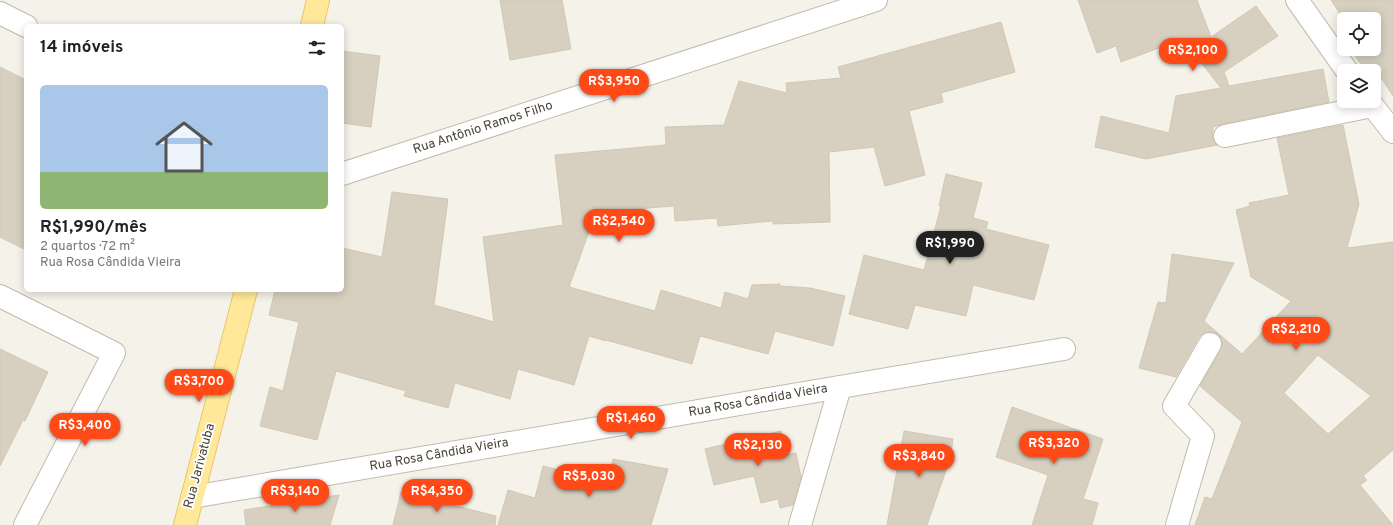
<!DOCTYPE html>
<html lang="pt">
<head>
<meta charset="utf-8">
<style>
	body { margin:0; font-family:Overpass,sans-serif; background:#f2f2f2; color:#222; height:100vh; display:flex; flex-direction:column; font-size:15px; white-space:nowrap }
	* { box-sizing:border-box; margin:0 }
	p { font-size:13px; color:#767676 }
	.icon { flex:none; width:22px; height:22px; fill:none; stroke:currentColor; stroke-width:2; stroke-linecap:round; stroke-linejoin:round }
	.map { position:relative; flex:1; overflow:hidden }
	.details { position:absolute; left:24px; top:24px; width:320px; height:268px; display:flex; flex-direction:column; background:#fff; border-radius:6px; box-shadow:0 2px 10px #0003 }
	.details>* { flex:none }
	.controls { position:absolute; left:1337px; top:12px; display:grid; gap:8px }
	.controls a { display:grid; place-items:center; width:44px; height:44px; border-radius:6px; background:#fff; box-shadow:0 2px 10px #0003; font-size:20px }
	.price { position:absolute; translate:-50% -34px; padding:0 9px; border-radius:14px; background:#ff4917; color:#fff; font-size:13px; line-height:26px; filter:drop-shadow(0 1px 2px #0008) }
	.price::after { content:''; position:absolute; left:50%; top:24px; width:12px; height:9px; margin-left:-6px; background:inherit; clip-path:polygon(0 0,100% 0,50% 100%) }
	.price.current { background:#222; color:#fff }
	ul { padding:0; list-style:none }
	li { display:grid; align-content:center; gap:8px; height:212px; padding:0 16px }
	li+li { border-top:1px solid #e0e0e0 }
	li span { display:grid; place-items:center; height:124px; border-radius:6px; color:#555 }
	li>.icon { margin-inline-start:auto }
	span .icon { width:72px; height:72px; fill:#fffc; stroke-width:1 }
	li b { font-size:17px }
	h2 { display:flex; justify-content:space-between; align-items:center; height:48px; padding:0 16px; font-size:17px }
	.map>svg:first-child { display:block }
</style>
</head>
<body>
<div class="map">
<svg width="1393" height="525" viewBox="0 0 1393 525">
	<rect width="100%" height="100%" fill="#f5f2ea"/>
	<!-- building -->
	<g fill="#d7cfbf" stroke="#d2c8b2" fill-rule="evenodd">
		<polygon points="500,0 562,0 571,49 510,60"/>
		<polygon points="1078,0 1197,0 1211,37 1256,6 1278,36 1224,72 1229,86 1323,69 1329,102 1222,124 1213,127 1213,139 1217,145 1146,159 1095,147 1101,116 1169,133 1176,96 1221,88 1185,42 1186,40 1183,39 1121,62 1116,46 1097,53"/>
		<polygon points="1331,0 1393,0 1393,96 1382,79 1376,84 1374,81 1374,71 1366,71 1350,49 1374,49 1374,19 1344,20"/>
		<polygon points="1001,22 1015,72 941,93 943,102 909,111 925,175 885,186 874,147 829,152 830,222 773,224 773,221 718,226 717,218 675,221 674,206 597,212 598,221 593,221 569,287 655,311 661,290 721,308 725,292 748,299 752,285 780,284 780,286 810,288 845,296 833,346 775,331 768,354 700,336 692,364 606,340 606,341 589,336 574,385 518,369 510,399 455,383 448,408 404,396 406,391 336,371 317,440 260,426 270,387 283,391 299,322 269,315 275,290 342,290 342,248 382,257 392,192 448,199 434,305 494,322 483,237 563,225 555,155 666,145 665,127 724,125 739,81 787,93 786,83 841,78 838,67"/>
		<polygon points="342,51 380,56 371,127 342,123"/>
		<polygon points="0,67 26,80 26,250 0,237"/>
		<path d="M 1343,125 L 1359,204 L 1347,248 L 1393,242 L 1393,450 L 1363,476 L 1367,480 L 1360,485 L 1393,525 L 1195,525 L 1205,497 L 1212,499 L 1242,422 L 1200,386 L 1221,350 L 1222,344 L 1221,338 L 1216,333 L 1210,332 L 1204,333 L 1199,337 L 1176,377 L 1139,368 L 1158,302 L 1166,303 L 1172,254 L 1234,263 L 1204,321 L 1242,354 L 1291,301 L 1251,277 L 1236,210 L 1250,206 L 1249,203 L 1289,195 L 1277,138 ZM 1318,355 L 1371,396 L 1328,434 L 1284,393 Z"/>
		<polygon points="946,174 982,183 973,218 988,222 986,229 1049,245 1034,300 973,285 966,316 915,305 908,329 849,314 864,255 924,270 941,206 939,206"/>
		<polygon points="0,349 48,372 25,421 23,420 0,466"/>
		<polygon points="1012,407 1103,439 1083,499 1098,503 1092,525 1032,525 1048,475 996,457"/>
		<polygon points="781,431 786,455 796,453 801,477 793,505 780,508 778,499 761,503 754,476 714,485 705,449"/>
		<polygon points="904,431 953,439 950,459 927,525 887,525"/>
		<polygon points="613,459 668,469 651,525 498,525 508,490 535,498 543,466 608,483"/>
		<polygon points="401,492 496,516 495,525 393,525"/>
		<polygon points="339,495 330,525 246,525 244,510"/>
	</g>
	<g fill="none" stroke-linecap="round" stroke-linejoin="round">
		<!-- minor casing -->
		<g stroke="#c1bbac" stroke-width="24">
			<g id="minor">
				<polyline points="1297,0 1347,71"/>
				<polyline points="0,13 26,26"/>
				<polyline points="1369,101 1393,132"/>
				<polyline points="1225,136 1372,106"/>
				<polyline points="342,174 876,0"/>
				<polyline points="0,296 114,353 25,525"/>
				<polyline points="192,497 1064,349"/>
				<polyline points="800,525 840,387"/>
				<polyline points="1177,525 1203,436 1174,406 1210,344"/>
			</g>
		</g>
		<!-- major casing -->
		<g stroke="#e7c866" stroke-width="24">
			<g id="major">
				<polyline points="312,26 318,0"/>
				<polyline points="185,525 246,290"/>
			</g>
		</g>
		<!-- minor -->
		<use href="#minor" stroke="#fff" stroke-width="22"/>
		<!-- major -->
		<use href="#major" stroke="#ffe899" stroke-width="22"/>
	</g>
	<g text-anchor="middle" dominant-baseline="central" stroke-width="3.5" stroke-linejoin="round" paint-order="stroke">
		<!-- street labels -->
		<g font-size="13" fill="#494337" stroke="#fff">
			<text transform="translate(483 128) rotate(-18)">Rua Antônio Ramos Filho</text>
			<text transform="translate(758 401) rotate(-10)">Rua Rosa Cândida Vieira</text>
			<text transform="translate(439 455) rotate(-10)">Rua Rosa Cândida Vieira</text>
			<text transform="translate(200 466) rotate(-75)">Rua Jarivatuba</text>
		</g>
	</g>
</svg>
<div class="controls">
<a><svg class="icon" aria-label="locate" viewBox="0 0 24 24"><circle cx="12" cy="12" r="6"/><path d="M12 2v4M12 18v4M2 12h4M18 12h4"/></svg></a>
<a><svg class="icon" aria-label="layers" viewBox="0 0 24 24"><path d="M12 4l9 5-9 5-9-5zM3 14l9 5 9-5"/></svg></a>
</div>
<b class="price" style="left:1193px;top:72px">R$2,100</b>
<b class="price" style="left:614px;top:103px">R$3,950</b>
<b class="price" style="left:619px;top:243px">R$2,540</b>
<b class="price current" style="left:950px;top:265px">R$1,990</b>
<b class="price" style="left:1296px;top:351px">R$2,210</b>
<b class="price" style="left:199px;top:403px">R$3,700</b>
<b class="price" style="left:631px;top:440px">R$1,460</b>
<b class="price" style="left:85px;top:447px">R$3,400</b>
<b class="price" style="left:1054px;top:465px">R$3,320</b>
<b class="price" style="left:758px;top:467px">R$2,130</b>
<b class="price" style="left:919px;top:478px">R$3,840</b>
<b class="price" style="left:589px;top:498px">R$5,030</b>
<b class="price" style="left:295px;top:513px">R$3,140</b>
<b class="price" style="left:437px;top:513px">R$4,350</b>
<section class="details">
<h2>14 imóveis<svg class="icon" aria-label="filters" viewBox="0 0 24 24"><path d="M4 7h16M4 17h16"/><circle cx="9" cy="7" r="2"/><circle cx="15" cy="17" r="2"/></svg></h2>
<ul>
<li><span style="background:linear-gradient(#a9c7e8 70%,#8fb573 0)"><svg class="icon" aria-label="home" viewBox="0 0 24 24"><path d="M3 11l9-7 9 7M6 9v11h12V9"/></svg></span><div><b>R$1,990/mês</b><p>2 quartos · 72 m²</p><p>Rua Rosa Cândida Vieira</p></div></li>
</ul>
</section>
</div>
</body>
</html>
